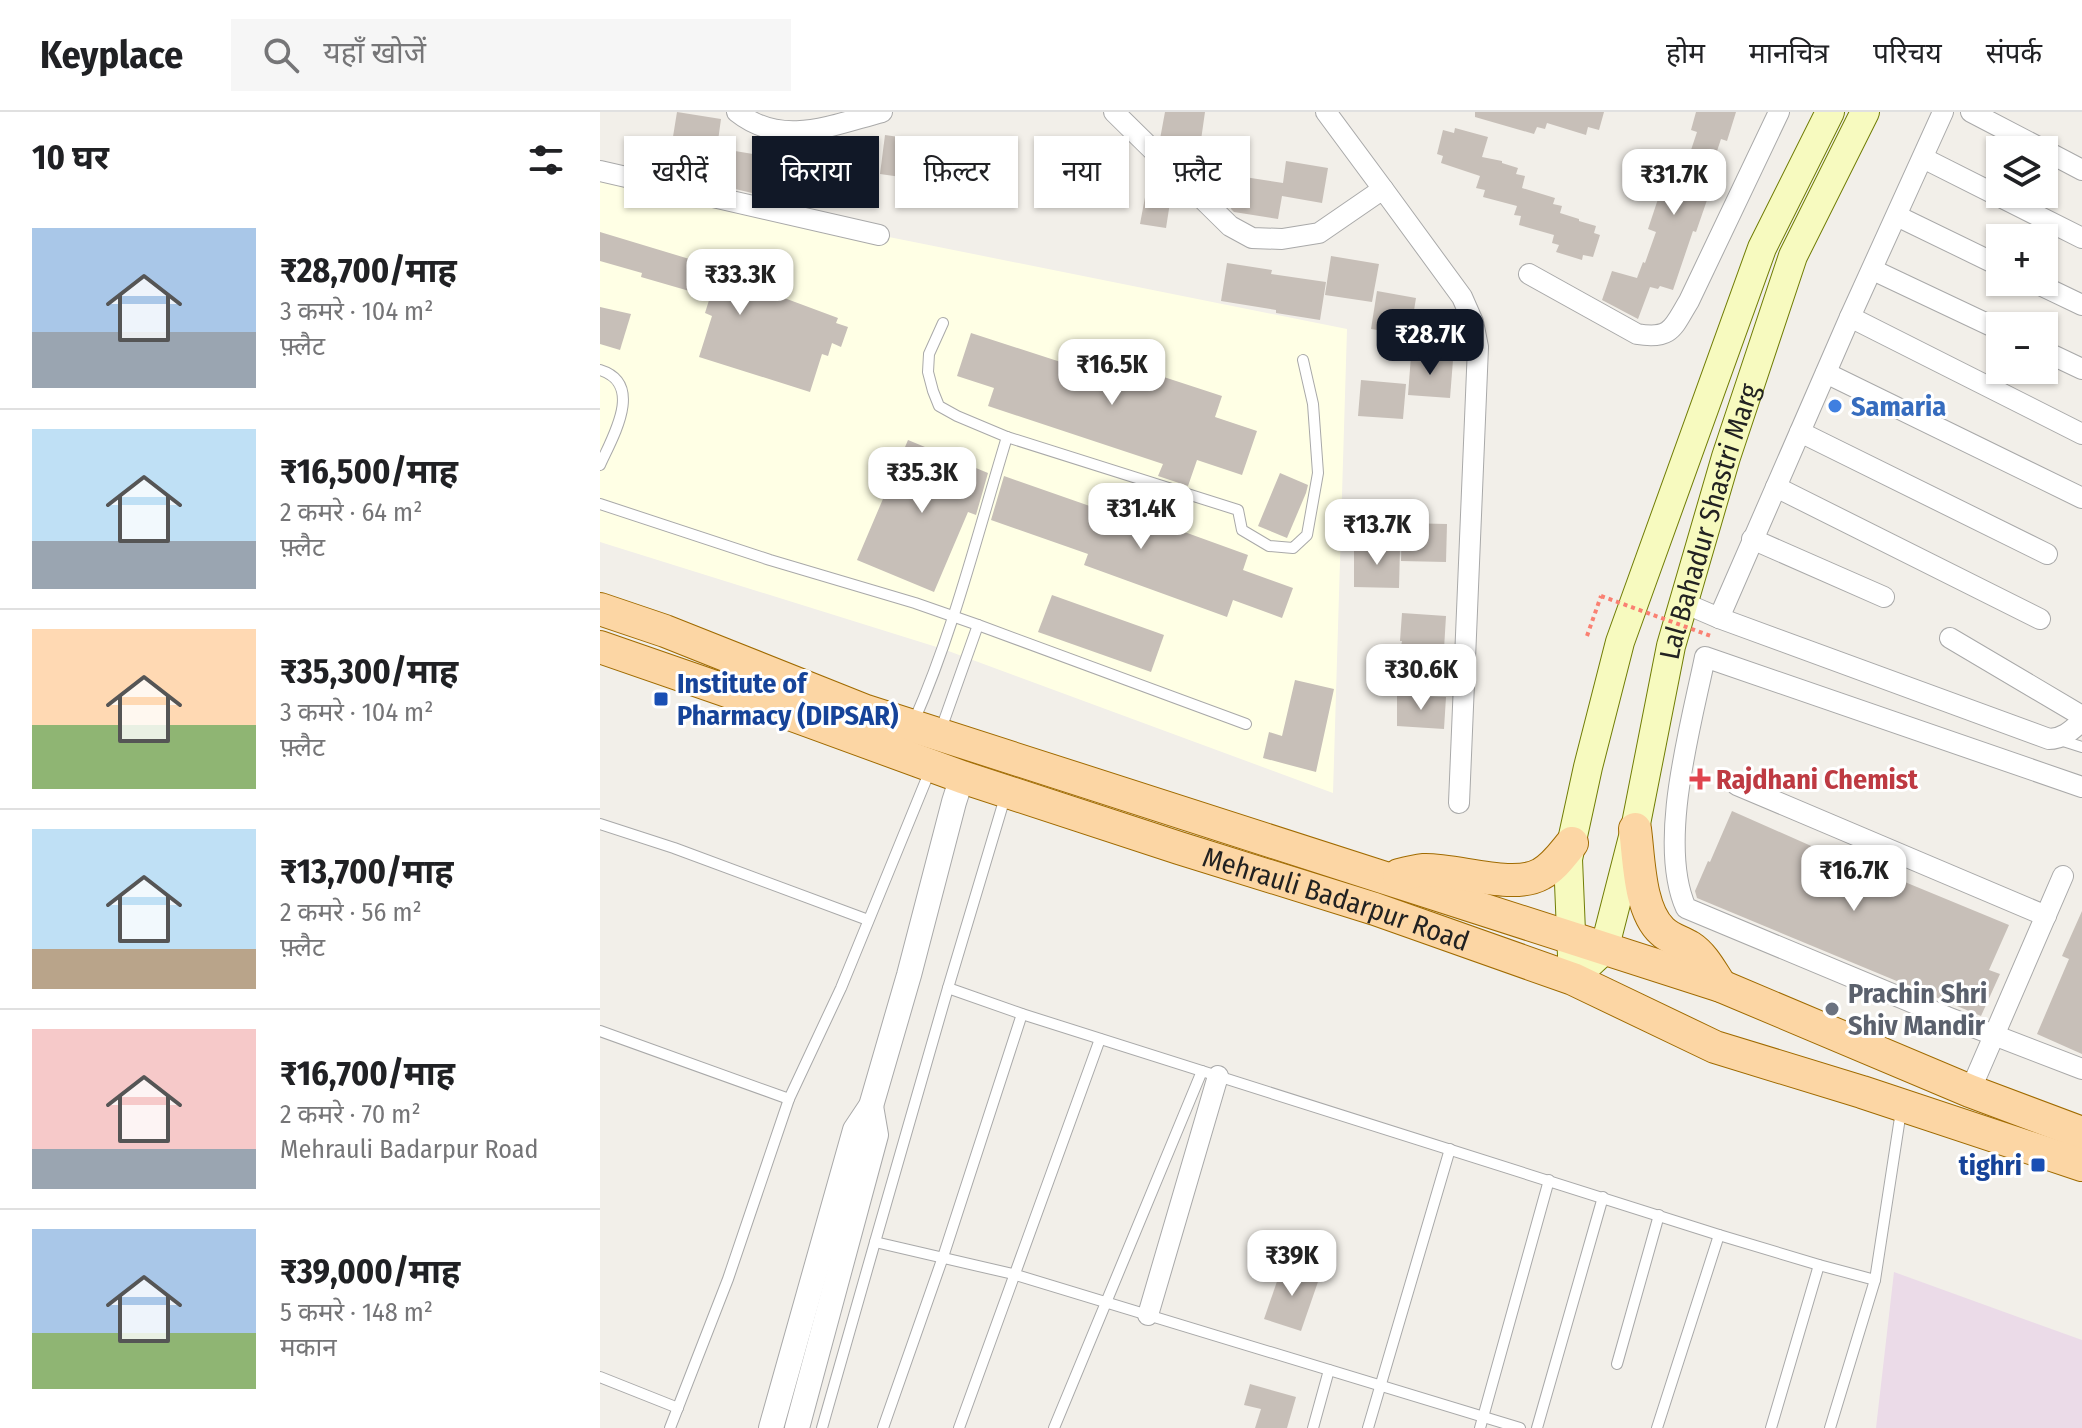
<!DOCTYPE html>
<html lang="hi">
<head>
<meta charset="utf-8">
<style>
	body { margin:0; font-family:"Fira Sans Condensed","Noto Sans Devanagari",sans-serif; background:#f6f6f6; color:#202124; height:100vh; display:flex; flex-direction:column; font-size:30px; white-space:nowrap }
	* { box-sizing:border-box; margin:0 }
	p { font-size:26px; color:#757577 }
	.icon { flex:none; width:44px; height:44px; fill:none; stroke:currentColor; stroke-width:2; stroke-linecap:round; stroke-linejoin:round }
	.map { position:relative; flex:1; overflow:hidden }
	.side { display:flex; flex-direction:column; background:#fff; width:600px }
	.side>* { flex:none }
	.guide { position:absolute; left:24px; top:24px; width:760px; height:72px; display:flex; gap:16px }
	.fabs { position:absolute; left:1386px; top:24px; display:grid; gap:16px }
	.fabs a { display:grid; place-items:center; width:72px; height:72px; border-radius:0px; background:#fff; box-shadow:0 2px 6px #0004; font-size:40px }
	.price { position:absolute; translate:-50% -68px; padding:0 18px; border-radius:16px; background:#fff; color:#222; font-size:26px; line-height:52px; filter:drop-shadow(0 2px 4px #0008) }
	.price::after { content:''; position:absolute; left:50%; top:48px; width:24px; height:18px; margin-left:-12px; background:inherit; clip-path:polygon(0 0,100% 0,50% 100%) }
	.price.selected { background:#111827; color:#fff }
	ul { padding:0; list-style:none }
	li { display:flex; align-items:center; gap:24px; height:200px; padding:0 32px }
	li+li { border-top:2px solid #e0e0e0 }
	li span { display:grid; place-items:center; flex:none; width:224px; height:160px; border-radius:0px; color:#555 }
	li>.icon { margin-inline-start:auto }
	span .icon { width:96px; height:96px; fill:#fffc; stroke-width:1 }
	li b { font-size:34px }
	h2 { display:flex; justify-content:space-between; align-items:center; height:96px; padding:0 32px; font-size:34px }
	.chip { padding:0 28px; border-radius:0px; background:#fff; box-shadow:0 2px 6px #0004; font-size:28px; line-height:72px }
	.chip.selected { background:#111827; color:#fff }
	header { display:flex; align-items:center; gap:48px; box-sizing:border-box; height:112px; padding:0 40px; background:#fff; border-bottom:2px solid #e0e0e0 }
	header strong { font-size:38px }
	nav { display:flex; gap:44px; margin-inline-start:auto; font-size:28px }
	.search { width:560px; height:72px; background:#f6f6f6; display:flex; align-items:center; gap:20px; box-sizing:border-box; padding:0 28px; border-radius:0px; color:#757577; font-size:30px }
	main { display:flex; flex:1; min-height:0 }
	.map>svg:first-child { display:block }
</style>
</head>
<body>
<header>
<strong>Keyplace</strong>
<div class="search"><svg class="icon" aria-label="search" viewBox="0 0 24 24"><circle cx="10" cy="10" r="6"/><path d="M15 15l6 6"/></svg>यहाँ खोजें</div>
<nav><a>होम</a><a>मानचित्र</a><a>परिचय</a><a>संपर्क</a></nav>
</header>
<main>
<section class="side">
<h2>10 घर<svg class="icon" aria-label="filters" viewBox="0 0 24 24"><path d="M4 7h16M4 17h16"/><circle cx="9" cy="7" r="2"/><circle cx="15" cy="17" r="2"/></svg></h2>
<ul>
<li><span style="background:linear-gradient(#a9c7e8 65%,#9aa5b1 0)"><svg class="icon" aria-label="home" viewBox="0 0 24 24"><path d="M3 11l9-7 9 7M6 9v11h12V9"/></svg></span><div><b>₹28,700/माह</b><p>3 कमरे · 104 m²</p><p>फ़्लैट</p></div></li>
<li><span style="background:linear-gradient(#bfe0f5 70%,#9aa5b1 0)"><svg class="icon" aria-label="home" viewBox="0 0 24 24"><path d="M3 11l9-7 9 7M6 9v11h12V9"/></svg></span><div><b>₹16,500/माह</b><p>2 कमरे · 64 m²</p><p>फ़्लैट</p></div></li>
<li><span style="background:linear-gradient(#ffd9b3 60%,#8fb573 0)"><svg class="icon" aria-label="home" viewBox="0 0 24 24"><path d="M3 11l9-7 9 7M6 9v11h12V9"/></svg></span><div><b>₹35,300/माह</b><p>3 कमरे · 104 m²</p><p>फ़्लैट</p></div></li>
<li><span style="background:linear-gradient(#bfe0f5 75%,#b9a48a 0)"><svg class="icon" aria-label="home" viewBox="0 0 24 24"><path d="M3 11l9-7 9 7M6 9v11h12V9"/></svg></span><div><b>₹13,700/माह</b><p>2 कमरे · 56 m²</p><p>फ़्लैट</p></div></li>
<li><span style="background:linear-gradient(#f6c9c9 75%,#9aa5b1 0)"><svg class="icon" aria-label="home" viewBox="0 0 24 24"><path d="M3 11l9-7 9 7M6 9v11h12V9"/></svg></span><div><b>₹16,700/माह</b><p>2 कमरे · 70 m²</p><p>Mehrauli Badarpur Road</p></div></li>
<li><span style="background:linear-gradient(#a9c7e8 65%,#8fb573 0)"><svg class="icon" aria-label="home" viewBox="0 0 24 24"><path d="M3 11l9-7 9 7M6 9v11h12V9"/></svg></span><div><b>₹39,000/माह</b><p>5 कमरे · 148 m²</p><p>मकान</p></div></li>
</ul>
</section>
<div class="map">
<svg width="1482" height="1316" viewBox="0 0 1482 1316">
	<rect width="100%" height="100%" fill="#f2efe9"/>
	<!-- industrial -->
	<polygon fill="#ebdbe8" points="1294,1160 1482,1228 1482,1316 1276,1316"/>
	<!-- education -->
	<polygon fill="#ffffe5" points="0,67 747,217 733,681 343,537 0,430"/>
	<!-- building -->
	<g fill="#c7bfb8">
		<polygon points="77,0 121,7 117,36 159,43 152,81 110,71 115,45 71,37"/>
		<polygon points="565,0 605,0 601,28 643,36 638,64 683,71 686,49 728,56 722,91 682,84 678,107 634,100 631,97 636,73 600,66 591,57 595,35 563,30 560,27"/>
		<polygon points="875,0 1004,0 999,18 988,15 986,23 947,11 945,17 937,15 934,22 875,5"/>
		<polygon points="1096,0 1136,0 1127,29 1121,27 1110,60 1116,62 1096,120 1093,119 1073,178 1060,174 1058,177 1050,175 1038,207 1002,188 1012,159 1037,166 1043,150 1045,151 1056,120 1048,117 1060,81 1067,83 1078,50 1086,53 1097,20 1091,18"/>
		<polygon points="855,16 888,25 882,45 902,49 902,51 918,56 916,62 925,64 922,76 955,86 953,92 962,94 960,101 979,107 979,109 996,114 994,121 1000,123 993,145 983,143 982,148 956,140 959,133 952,131 954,123 919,113 921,104 914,103 917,94 883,85 885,78 876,76 880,64 841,51 843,44 837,42 843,18 854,21"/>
		<polygon points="285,23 327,29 322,68 280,62"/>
		<polygon points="238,41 276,47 272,83 232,77"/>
		<polygon points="188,56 234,63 231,82 223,81 221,96 183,88"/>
		<polygon points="546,80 571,84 566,116 540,112"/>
		<polygon points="0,120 96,149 95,153 238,206 236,211 248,215 241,235 232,231 228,244 222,242 210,280 99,245 112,204 105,201 110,185 41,165 42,161 0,149"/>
		<polygon points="731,144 779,152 772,190 725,183"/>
		<polygon points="627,151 672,158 671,162 726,170 720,208 676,201 676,198 621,189"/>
		<polygon points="777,179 816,186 810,223 771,217"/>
		<polygon points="0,195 31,202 20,238 0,232"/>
		<polygon points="371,221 473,254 478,237 622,284 615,305 657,319 642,363 597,348 588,374 558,364 563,352 388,294 394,276 357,264"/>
		<polygon points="811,244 853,248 850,286 808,283"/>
		<polygon points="761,268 806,272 803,307 758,304"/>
		<polygon points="308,328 388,361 376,403 368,400 334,480 257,448"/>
		<polygon points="680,361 708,373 706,381 687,426 658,414"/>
		<polygon points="404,364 504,399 507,392 648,443 643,458 693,476 682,506 633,488 627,505 484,453 488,442 391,408"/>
		<polygon points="802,411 847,412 846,450 801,449"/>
		<polygon points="754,435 800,436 799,476 754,475"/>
		<polygon points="452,483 564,523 551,560 438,520"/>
		<polygon points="802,501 846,504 844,537 801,534 802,529 800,529"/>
		<polygon points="695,568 734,577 716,660 663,646 669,620 682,624"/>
		<polygon points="797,583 846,585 844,617 797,614"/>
		<polygon points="1132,699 1236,745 1237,742 1409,813 1389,858 1400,862 1381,904 1097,786 1095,779 1108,749 1110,750"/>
		<polygon points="1482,799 1482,942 1437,922 1469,847 1462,844"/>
		<polygon points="683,1152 720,1164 701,1219 664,1207"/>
		<polygon points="650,1272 696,1285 687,1316 655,1316 661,1297 644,1293"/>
	</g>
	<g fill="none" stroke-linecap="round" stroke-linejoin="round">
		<!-- service casing -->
		<g stroke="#a9a9a9" stroke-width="12">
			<g id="service">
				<polyline points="343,211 329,242 328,260 333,279 339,294 357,304 407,325 638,398 642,418 669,434 693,436 707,423 718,361 713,292 703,248"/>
				<path d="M 0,258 C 45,272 12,326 0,353"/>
				<polyline points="0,392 170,448 315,491 378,513 646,612"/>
				<path d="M 314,609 C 354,518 378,420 407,325"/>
				<polyline points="340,620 378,513"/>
				<polyline points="1460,628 1482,635"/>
				<polyline points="406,682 348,876 422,902 1119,1123 1219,1153 1275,1168 1230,1316"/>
				<polyline points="0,712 74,736 268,808"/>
				<polyline points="348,876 275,1130 413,1162 920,1316"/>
				<polyline points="0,919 189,987"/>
				<polyline points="1275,1168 1301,999"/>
				<polyline points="1017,1252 1059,1103"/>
				<polyline points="0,1265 78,1296"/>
				<polyline points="70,1316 128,1167 189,987 241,876 331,656"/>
				<polyline points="222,1316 275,1130"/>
				<polyline points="283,1316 343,1145 422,902"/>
				<polyline points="359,1316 500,927"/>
				<polyline points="454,1316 602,959"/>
				<polyline points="713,1316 729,1258"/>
				<polyline points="768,1316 850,1037"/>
				<polyline points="880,1316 949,1068"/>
				<polyline points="937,1316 1003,1085"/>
				<polyline points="1057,1316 1119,1123"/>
				<polyline points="1171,1316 1219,1153"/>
			</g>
		</g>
		<!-- minor casing -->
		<g stroke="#a9a9a9" stroke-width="22">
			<g id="minor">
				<path d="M 137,0 C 182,36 232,13 282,0"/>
				<polyline points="514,0 630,114 652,126 682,127 719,121 783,77 862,185 873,210 878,235 859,691"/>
				<polyline points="726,0 783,77"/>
				<polyline points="1371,0 1444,38"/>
				<polyline points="1444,38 1482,58"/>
				<polyline points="1323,46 1482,126"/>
				<polyline points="0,59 279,123"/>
				<polyline points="1297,104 1400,154"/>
				<polyline points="1273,158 1400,218"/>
				<path d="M 929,162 L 1037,222 C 1072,228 1073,215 1089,189 L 1179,0"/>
				<polyline points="1434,170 1482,193"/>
				<polyline points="1250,205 1482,322"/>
				<polyline points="1444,239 1482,257"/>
				<polyline points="1226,261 1482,386"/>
				<polyline points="1200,320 1447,442"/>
				<polyline points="1176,375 1440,507"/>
				<polyline points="1152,427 1284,485"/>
				<path d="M 1084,491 L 1119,506 L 1449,627 C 1463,627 1472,618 1482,609"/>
				<polyline points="1119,506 1250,205 1343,0"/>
				<polyline points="1350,526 1482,604"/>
				<polyline points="1137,673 1446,804"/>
				<path d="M 1482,675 L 1105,545 C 1091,614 1057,731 1086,796 L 1347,905 L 1482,957"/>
				<polyline points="1370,979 1463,764"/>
				<polyline points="548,1203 618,964"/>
			</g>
		</g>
		<!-- tertiary casing -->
		<g stroke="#a9a9a9" stroke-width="26">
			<g id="tertiary">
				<polyline points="171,1316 255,1018 271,994 309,863 354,690 362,665"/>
				<polyline points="197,1316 276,1023 271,994"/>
			</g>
		</g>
		<!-- secondary casing -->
		<g stroke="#707d05" stroke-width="30">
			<g id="secondary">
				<polyline points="972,844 968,747 988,655 1020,530 1162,136 1230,0"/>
				<path id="s1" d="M 973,867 L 1004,838 L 1035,717 L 1071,534 L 1126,345 L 1193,144 L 1265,0"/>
			</g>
		</g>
		<!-- primary casing -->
		<g stroke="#a06b00" stroke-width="34">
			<g id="primary">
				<polyline points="0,497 65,519 266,599 1121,874 1370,979 1482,1021"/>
				<path id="s2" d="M 0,535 L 124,578 L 362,665 L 579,736 L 775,797 L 973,867 L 1115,935 L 1262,980 L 1482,1053"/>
				<path d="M 1035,717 C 1039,747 1039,798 1062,819 C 1070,827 1080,829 1090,835 C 1104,844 1112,861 1121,874"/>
				<path d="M 799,763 C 807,761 815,759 824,758 C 857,757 913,778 941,762 C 954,755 962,743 972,731"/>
			</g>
		</g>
		<!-- path -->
		<polyline stroke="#fa8072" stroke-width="4" stroke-dasharray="4 4" stroke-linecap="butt" points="987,524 1001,484"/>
		<!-- service -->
		<use href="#service" stroke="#fff" stroke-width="10"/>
		<!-- minor -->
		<use href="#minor" stroke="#fff" stroke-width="20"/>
		<!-- tertiary -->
		<use href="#tertiary" stroke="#fff" stroke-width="24"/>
		<!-- secondary -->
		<use href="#secondary" stroke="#f7fabf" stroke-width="28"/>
		<!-- primary -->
		<use href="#primary" stroke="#fcd6a4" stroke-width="32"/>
		<!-- path-bridge -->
		<polyline stroke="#fa8072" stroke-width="4" stroke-dasharray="4 4" stroke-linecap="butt" points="1001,484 1111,524"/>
	</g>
	<!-- markers -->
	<circle fill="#3f7fe0" stroke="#fff" stroke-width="3" cx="1235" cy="294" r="8"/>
	<g fill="#1a4fb4" stroke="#fff" stroke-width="3">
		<rect x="53" y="579" width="16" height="16" rx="4"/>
		<rect x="1430" y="1045" width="16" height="16" rx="4"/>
	</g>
	<path fill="#e0444e" stroke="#fff" stroke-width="3" d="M1096 655h8v8h8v8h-8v8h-8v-8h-8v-8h8z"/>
	<circle fill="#6b7280" stroke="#fff" stroke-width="3" cx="1232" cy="897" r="8"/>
	<g text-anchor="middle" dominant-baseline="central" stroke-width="6" stroke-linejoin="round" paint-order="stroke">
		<!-- shop labels -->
		<g font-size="28" font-weight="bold" fill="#366cbe" stroke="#fff" text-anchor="start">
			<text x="1251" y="294">Samaria</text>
		</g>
		<!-- street labels -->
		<g font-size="28" fill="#222" stroke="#fff">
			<text stroke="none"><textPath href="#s1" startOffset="484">Lal Bahadur Shastri Marg</textPath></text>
			<text stroke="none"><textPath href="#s2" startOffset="778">Mehrauli Badarpur Road</textPath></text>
		</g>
		<!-- transit labels -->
		<g font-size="28" font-weight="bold" fill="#164399" stroke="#fff" text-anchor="start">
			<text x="77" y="571">Institute of<tspan x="77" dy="32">Pharmacy (DIPSAR)</tspan></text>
			<text x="1422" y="1053" text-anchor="end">tighri</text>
		</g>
		<!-- health labels -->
		<g font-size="28" font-weight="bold" fill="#be3a42" stroke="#fff" text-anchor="start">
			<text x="1116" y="667">Rajdhani Chemist</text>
		</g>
		<!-- worship labels -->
		<g font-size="28" font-weight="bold" fill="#5b616d" stroke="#fff" text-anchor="start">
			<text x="1248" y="881">Prachin Shri<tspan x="1248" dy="32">Shiv Mandir</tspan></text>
		</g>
	</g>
</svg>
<div class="fabs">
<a><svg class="icon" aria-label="layers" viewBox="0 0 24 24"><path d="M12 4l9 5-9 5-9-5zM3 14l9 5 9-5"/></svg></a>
<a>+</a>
<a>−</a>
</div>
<b class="price" style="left:1074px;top:105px">₹31.7K</b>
<b class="price" style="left:140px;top:205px">₹33.3K</b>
<b class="price selected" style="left:830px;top:265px">₹28.7K</b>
<b class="price" style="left:512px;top:295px">₹16.5K</b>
<b class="price" style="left:322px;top:403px">₹35.3K</b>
<b class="price" style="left:541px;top:439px">₹31.4K</b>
<b class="price" style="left:777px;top:455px">₹13.7K</b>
<b class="price" style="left:821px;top:600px">₹30.6K</b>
<b class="price" style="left:1254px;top:801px">₹16.7K</b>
<b class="price" style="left:692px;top:1186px">₹39K</b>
<div class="guide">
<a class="chip">खरीदें</a>
<a class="chip selected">किराया</a>
<a class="chip">फ़िल्टर</a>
<a class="chip">नया</a>
<a class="chip">फ़्लैट</a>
</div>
</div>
</main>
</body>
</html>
